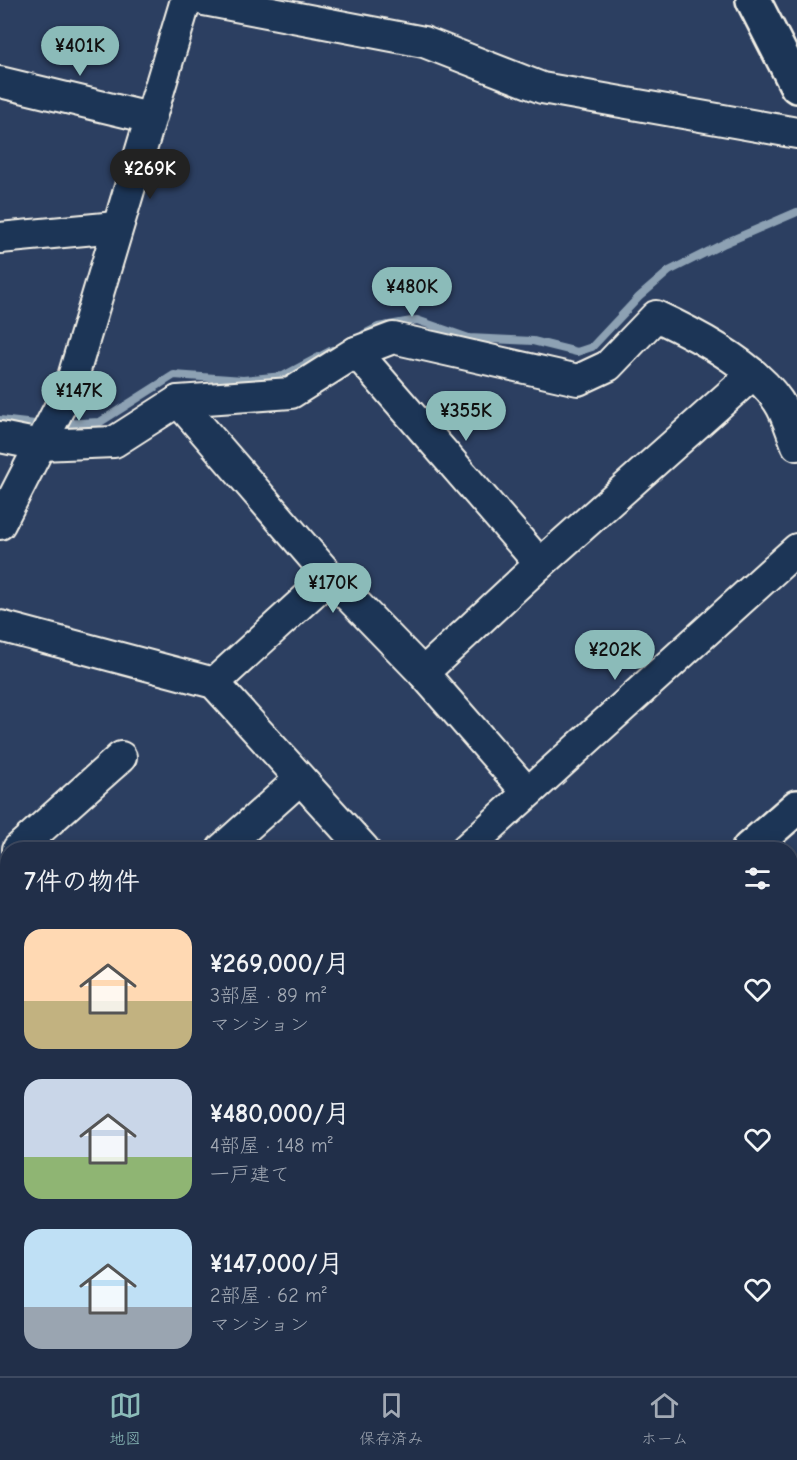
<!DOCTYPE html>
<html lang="ja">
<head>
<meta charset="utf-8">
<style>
	body { margin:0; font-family:"Comic Neue","Klee One",sans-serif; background:#293750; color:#f1f3f6; height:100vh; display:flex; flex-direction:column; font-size:22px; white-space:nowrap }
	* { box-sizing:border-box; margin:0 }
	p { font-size:20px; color:#a2a9b4 }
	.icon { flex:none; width:33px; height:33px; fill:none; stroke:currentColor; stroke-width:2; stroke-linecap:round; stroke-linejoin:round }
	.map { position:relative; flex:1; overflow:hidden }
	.sheet { position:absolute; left:0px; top:842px; width:798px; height:536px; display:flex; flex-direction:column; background:#212f49; border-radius:24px 24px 0 0; box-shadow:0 3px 15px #0003,0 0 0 2px #3e4a61 }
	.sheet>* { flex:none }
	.price { position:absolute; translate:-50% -51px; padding:0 14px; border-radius:21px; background:#8bbbb9; color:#111; font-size:20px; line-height:39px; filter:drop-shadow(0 2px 3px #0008) }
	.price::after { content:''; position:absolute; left:50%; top:36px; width:18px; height:14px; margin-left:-9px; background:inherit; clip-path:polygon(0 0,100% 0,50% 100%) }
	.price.current { background:#222; color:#fff }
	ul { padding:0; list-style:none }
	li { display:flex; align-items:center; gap:18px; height:150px; padding:0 24px }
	li span { display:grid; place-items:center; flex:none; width:168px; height:120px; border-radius:18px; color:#555 }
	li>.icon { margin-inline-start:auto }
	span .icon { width:72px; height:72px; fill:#fffc; stroke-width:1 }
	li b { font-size:26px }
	h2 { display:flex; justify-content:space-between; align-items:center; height:72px; padding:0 24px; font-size:26px }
	.menu { display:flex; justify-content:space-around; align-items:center; height:84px; border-top:2px solid #3e4a61; background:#212f49; font-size:16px; color:#a2a9b4 }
	.menu a { display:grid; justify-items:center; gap:3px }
	.menu .current { color:#8bbbb9 }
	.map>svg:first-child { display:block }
</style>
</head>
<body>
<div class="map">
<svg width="797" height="1376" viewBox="0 0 797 1376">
	<rect width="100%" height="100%" fill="#2c3f61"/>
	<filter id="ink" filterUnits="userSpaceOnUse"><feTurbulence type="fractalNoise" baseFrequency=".0167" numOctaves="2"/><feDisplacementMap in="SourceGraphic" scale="12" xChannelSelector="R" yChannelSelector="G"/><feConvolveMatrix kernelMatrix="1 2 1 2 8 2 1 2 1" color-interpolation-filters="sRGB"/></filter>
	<g filter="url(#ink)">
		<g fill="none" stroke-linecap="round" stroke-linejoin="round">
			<!-- stream -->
			<g stroke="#8da1b3" stroke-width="8">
				<polyline points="364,334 378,327 417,320 469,338 533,341 577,352 592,347 639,297 669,271 725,243 797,212"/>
				<polyline points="0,420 44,425"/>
				<polyline points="59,424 100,422 174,375 243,380 283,376 332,350"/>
			</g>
			<!-- minor casing -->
			<g stroke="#f4f1e8" stroke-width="34">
				<g id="minor">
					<polyline points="204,0 424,42 542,88 797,133"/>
					<polyline points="0,82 150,118"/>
					<polyline points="0,238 116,227"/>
					<polyline points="356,352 540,564"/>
					<polyline points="178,401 330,577 423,673 527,792"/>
					<path d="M 0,437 L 40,445 L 114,442 L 178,401 L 291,393 L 356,352 L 393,338 L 578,380 L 608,366 L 656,316 C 695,334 754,365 778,401 C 787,414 791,431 797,445"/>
					<polyline points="0,524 70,387 186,0"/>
					<polyline points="0,626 214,683 364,849"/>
					<polyline points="423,673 540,564 753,374"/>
					<polyline points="214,683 330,577"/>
					<polyline points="18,849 121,757"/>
					<polyline points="222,849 300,779"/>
					<polyline points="466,849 797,549"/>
					<polyline points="0,963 8,969"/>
					<polyline points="0,1052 8,1045"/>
					<polyline points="790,1123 797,1118"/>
					<polyline points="0,1236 8,1244"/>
					<polyline points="790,1335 797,1330"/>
					<polyline points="378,1370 384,1376"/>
					<polyline points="603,1370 609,1376"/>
					<polyline points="504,1376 511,1370"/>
					<polyline points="746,1376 753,1370"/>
				</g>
			</g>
			<!-- tertiary casing -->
			<g stroke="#f4f1e8" stroke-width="38">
				<g id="tertiary">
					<polyline points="749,849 797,807"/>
					<polyline points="169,1376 176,1370"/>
				</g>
			</g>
			<!-- secondary casing -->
			<g stroke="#f4f1e8" stroke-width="38">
				<polyline id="secondary" points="753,0 797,86"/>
			</g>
			<!-- minor -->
			<use href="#minor" stroke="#1d3557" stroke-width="30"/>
			<!-- tertiary -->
			<use href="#tertiary" stroke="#1d3557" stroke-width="33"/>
			<!-- secondary -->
			<use href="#secondary" stroke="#1d3557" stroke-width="33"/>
		</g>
	</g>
</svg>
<b class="price" style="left:80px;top:77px">¥401K</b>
<b class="price current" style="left:150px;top:200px">¥269K</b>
<b class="price" style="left:412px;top:318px">¥480K</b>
<b class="price" style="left:79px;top:422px">¥147K</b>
<b class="price" style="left:466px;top:442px">¥355K</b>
<b class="price" style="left:333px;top:614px">¥170K</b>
<b class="price" style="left:615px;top:681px">¥202K</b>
<section class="sheet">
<h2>7件の物件<svg class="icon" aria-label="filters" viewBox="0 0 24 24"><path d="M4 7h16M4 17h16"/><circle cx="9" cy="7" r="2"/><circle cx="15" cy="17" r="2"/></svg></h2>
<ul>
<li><span style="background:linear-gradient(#ffd9b3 60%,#c2b280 0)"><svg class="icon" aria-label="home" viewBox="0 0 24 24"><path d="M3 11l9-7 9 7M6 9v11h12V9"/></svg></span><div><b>¥269,000/月</b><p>3部屋 · 89 m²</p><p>マンション</p></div><svg class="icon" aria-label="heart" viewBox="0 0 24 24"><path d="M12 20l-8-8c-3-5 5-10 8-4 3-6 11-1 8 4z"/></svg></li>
<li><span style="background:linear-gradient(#c9d6e8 65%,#8fb573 0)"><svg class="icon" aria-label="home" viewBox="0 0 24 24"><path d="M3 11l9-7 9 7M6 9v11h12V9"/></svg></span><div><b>¥480,000/月</b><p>4部屋 · 148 m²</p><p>一戸建て</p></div><svg class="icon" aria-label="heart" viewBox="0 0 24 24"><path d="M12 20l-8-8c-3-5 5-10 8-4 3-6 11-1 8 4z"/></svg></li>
<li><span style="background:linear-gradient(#bfe0f5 65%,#9aa5b1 0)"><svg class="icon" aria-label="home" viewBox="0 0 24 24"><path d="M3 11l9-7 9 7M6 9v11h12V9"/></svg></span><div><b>¥147,000/月</b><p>2部屋 · 62 m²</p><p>マンション</p></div><svg class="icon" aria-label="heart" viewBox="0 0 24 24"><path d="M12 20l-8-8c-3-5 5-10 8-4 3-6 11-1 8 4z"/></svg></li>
</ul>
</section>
</div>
<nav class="menu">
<a class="current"><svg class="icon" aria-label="map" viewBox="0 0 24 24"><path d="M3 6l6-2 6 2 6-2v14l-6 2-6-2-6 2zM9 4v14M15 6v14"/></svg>地図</a>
<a><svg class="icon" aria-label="saved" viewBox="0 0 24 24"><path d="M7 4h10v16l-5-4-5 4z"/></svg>保存済み</a>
<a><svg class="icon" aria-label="home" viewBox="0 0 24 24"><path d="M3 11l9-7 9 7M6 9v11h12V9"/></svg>ホーム</a>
</nav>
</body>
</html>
